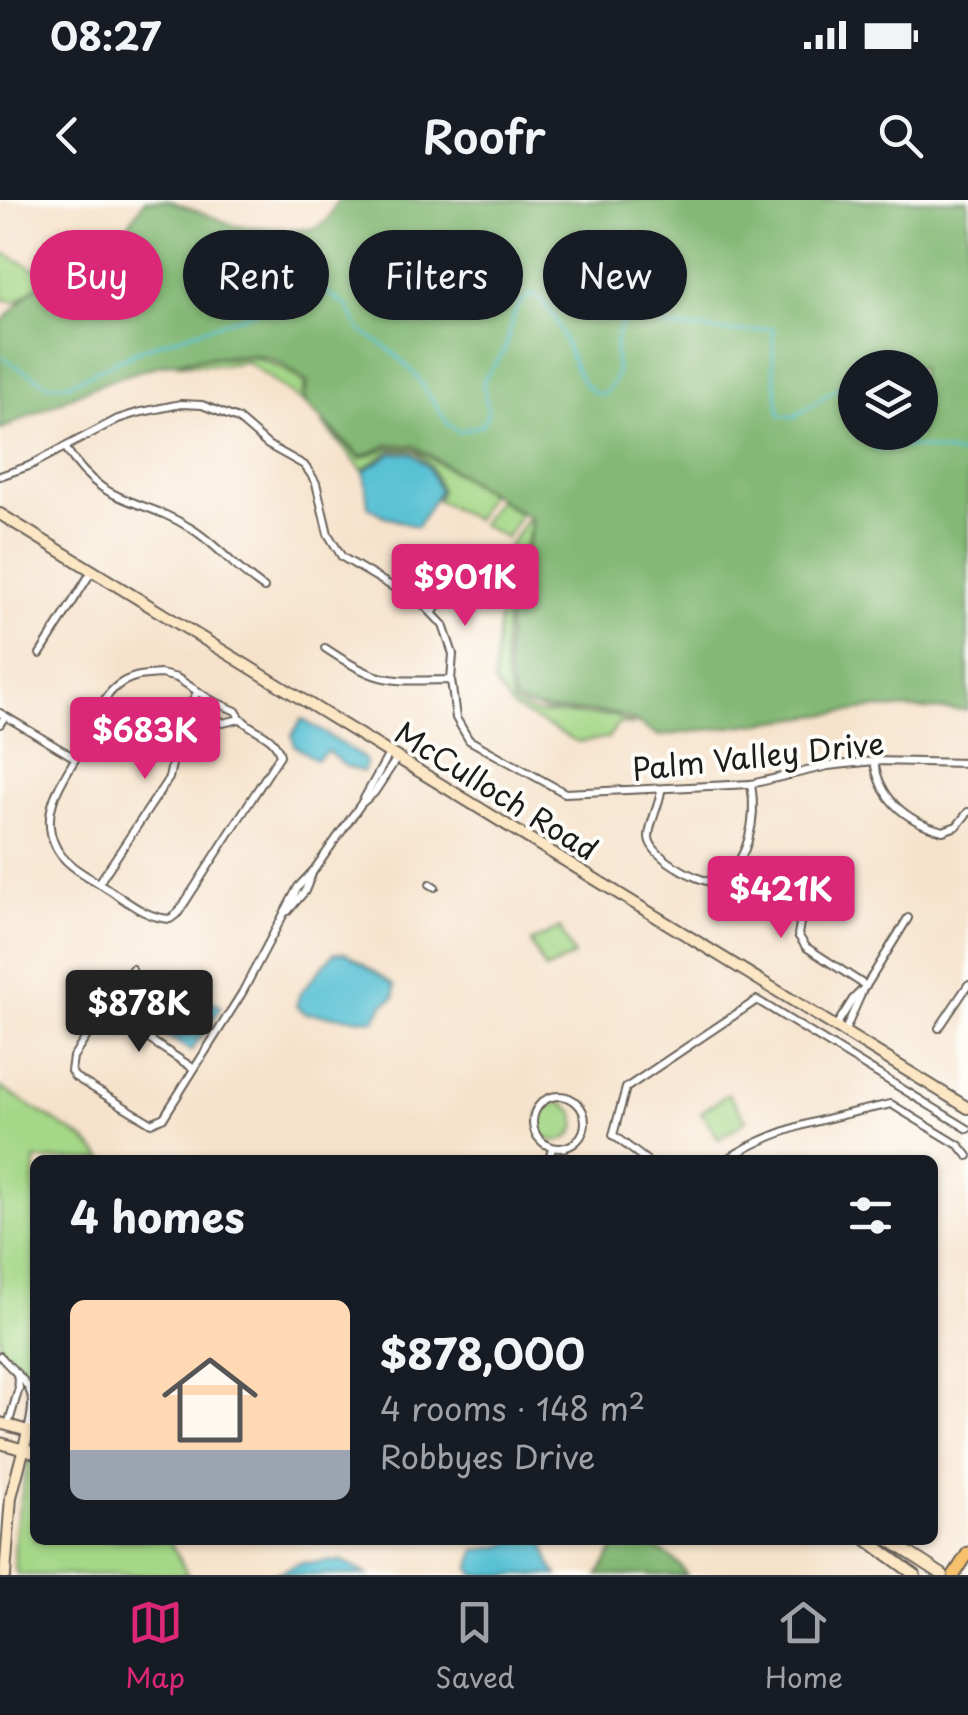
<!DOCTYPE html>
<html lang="en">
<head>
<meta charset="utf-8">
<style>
	body { margin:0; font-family:"Playpen Sans",sans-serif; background:#242831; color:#f1f3f6; height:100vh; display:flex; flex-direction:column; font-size:38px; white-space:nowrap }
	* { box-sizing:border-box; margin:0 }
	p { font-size:32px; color:#9ea1a6 }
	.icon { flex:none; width:55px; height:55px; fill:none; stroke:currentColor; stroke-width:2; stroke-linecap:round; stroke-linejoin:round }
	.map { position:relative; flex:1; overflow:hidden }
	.panel { position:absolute; left:30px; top:955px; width:908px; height:390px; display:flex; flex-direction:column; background:#171b24; border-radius:15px; box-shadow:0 2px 8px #0004 }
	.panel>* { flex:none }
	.hud { position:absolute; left:30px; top:30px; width:910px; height:90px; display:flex; gap:20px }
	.fabs { position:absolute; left:838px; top:150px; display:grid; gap:20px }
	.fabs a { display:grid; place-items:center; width:100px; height:100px; border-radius:50%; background:#171b24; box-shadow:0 2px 8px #0004; font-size:50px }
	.price { position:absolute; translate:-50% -85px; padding:0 22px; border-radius:10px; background:#db2777; color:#fff; font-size:32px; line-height:65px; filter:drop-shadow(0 2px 5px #0008) }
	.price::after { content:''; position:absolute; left:50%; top:60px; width:30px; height:22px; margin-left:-15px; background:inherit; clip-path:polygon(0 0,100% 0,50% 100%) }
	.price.on { background:#222; color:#fff }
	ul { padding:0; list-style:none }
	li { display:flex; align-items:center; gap:30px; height:250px; padding:0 40px }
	li span { display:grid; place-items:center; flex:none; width:280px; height:200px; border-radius:15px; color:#555 }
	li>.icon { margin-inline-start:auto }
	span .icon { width:120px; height:120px; fill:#fffc; stroke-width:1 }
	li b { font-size:42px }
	h2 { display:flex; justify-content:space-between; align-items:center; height:120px; padding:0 40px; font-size:42px }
	.tag { padding:0 35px; border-radius:45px; background:#171b24; box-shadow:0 2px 8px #0004; font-size:35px; line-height:90px }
	.tag.on { background:#db2777; color:#fff }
	.status { display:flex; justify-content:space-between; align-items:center; height:70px; padding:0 50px; background:#171b24; direction:ltr }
	.status svg { height:28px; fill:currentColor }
	header { display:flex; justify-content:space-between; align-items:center; height:130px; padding:0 40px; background:#171b24; font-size:45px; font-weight:600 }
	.menu { display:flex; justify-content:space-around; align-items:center; height:140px; border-top:2px solid #363941; background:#171b24; font-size:28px; color:#9ea1a6 }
	.menu a { display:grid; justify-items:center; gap:5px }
	.menu .on { color:#db2777 }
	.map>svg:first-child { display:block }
</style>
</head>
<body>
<div class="status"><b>08:27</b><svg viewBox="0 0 49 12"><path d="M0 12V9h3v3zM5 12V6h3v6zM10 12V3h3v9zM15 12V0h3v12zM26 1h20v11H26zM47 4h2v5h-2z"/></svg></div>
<header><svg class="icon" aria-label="back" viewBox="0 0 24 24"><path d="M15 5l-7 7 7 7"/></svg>Roofr<svg class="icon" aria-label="search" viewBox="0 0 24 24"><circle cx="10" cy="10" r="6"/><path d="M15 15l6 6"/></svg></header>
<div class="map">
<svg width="968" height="1375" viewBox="0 0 968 1375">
	<rect width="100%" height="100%" fill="#fdfcf7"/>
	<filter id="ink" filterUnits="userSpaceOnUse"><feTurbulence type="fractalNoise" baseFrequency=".01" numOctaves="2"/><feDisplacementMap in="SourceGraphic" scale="20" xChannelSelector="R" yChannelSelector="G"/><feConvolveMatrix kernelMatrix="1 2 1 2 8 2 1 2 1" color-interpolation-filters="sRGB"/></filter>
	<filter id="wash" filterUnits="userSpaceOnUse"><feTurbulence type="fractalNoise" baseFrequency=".0048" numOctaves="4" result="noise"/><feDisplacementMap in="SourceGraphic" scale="40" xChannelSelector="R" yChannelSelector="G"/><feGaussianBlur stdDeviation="2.25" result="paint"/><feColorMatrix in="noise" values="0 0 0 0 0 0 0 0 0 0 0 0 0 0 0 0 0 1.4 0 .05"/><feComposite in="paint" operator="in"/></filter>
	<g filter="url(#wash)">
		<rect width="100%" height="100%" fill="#f6e2cb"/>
		<!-- green -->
		<g fill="#a4d787" stroke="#607a52" stroke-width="2.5">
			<polygon points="0,51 39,71 56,71 16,102 2,99"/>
			<polygon points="259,158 286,170 305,184 302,195 305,204 247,162 221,165 176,164 203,159"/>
			<polygon points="322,223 360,259 390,247 414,249 489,294 475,320 437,300 441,291 431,266 414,250 391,250 362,270"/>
			<polygon points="498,299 520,315 506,338 481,324"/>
			<path d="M 528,318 L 531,327 C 513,376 490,454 514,504 L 534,513 L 614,516 L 634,525 L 618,524 L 608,538 L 578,542 L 513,508 L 494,484 C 495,463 496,441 499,420 C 503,390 514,385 507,349 Z"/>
			<polygon points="560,728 574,756 545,770 531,742"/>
			<polygon points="0,887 85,940 105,960 35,960 35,1185 0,1150"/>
			<polygon points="728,894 746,920 719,939 701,912"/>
			<circle cx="557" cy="922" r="19"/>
			<path d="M 28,1262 L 35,1264 L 35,1340 L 169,1340 L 188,1375 L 17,1375 C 9,1344 22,1294 28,1262 Z"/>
		</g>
		<!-- forest -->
		<g fill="#83b874" stroke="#506a48" stroke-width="2.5" fill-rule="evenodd">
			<path d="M 145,0 L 168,0 L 236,26 L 298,30 L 315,28 L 327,21 L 338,0 L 968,0 L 968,510 L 877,508 L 660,536 C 645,530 634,518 618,515 C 582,507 549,518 515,501 C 498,458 510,402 522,359 C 526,346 533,334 533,320 L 415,246 L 390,244 L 361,257 L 308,206 L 305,195 L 308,183 C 294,172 278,159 260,156 C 251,154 239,156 229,156 C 144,158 75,194 0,230 L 0,124 L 33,89 L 65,67 L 120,37 ZM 855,168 L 920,168 L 920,232 L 855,232 Z"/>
			<path d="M 619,1340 C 641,1340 676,1353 686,1375 L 598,1375 Z"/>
		</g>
		<!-- water -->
		<g fill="#58c1d4" stroke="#3a6e78" stroke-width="2.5">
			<polygon points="392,253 412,253 429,268 439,291 417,327 384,316 368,306 364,271"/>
			<polygon points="302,519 359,555 366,561 363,572 345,566 327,551 316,560 295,546 292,535"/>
			<polygon points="334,753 346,753 394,785 395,797 384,804 374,820 305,813 296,806 300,793"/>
			<polygon points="179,790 189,796 196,790 221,807 191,851 156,828"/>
			<polygon points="515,1340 543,1340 551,1366 558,1375 475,1375 470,1369 476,1350 503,1346"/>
			<polygon points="342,1361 367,1375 273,1375 300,1363"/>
		</g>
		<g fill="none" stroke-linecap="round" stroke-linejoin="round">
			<!-- stream -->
			<g stroke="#58c1d4" stroke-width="2.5">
				<path d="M 0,156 L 49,185 L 69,184 L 142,149 L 323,90 L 348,107 L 360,130 L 390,150 L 415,174 L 448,224 L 458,232 L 482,225 L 488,214 L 483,181 C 490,171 497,162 503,153 C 514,132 507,107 532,94 C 570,112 565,189 603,195 C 627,172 611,165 616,140 C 617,132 623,123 626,116 L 645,108 L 666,128 L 745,132 L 773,128 L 773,167 L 780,215 L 794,217 L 840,186 L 855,182"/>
				<polyline points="873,232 876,249 908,246 968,256"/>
			</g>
		</g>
	</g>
	<g filter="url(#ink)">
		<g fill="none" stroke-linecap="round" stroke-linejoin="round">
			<!-- street casing -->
			<g stroke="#686159" stroke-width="10">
				<g id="street">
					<path d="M 65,247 C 105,310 139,295 192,329 C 219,346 236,370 264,388"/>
					<polyline points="0,276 29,266 118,219 137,213 181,204 202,205 238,219 268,245 304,265 310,273 316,283 328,334 342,357 425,406 443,425 453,454 451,480 456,518 469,540 565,593 751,584 828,566 874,561 968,563"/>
					<polyline points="433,412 469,361"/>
					<path d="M 325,448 C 380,485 388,481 451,480"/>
					<polyline points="40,454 92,371"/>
					<path d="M 161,474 L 177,478 L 211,500 L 236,511 C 246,532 274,531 280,555 L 178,713 L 170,719 C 146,718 128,702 108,689 C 90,677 64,666 55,645 C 38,609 66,576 83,546 C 95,526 97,502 117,486 C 131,475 144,475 161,474 Z"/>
					<polyline points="211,500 216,517 223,523 240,519"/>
					<polyline points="0,513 75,558"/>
					<polyline points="0,524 5,516"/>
					<path d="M 874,561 C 880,599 906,621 943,631 L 957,626 L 968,612"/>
					<path d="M 661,591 C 659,606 649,624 649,637 C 650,656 695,680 712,682 C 750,669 757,617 751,584"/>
					<polyline points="362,603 374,593 397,558"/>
					<polyline points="836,674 823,683 800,723 798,735 806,747 866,786"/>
					<polyline points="99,683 169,578 174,555 174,532 198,491"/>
					<polyline points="430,684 435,687"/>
					<polyline points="288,711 305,691 313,671"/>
					<polyline points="132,769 73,857 71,871 75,877 151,923 164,917 242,793 298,687 314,670 361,604 389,554"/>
					<polyline points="104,810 193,868"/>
					<polyline points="836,826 853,799 866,786 908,718"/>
					<polyline points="939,828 968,785"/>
					<polyline points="844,833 862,792"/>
					<circle cx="559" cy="922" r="26"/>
					<polyline points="549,960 552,948"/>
					<polyline points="646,960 613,935 626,888 757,800 968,929"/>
					<path d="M 726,960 C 776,927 833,917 891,904 L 960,946 L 968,956"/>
					<path d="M 0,1156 C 28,1187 39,1186 28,1231"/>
					<polyline points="8,1225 19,1188 17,1174"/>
				</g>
			</g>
			<!-- secondary casing -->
			<g stroke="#686159" stroke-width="14">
				<g id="secondary">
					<polyline points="0,314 968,908"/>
					<polyline points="0,1223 35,1233"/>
					<polyline points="0,1243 35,1253"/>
					<polyline points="867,1340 915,1375"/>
					<polyline points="889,1340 943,1375"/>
					<polyline points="5,1375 11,1297 28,1232"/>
				</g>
			</g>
			<!-- primary casing -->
			<g stroke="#686159" stroke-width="15">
				<polyline id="primary" points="954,1375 968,1353"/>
			</g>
			<!-- street -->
			<use href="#street" stroke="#fff" stroke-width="6"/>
			<!-- secondary -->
			<use href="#secondary" stroke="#fce6c4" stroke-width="10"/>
			<!-- primary -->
			<use href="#primary" stroke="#f7c06c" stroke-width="11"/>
		</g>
	</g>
	<g text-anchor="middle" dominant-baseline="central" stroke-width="8" stroke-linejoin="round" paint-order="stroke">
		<!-- street labels -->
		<g font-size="30" fill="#1c1c1c" stroke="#fdfcf7">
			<text transform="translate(758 555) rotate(-6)">Palm Valley Drive</text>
			<text transform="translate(497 590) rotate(32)">McCulloch Road</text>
		</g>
	</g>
</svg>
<div class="fabs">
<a><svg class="icon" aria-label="layers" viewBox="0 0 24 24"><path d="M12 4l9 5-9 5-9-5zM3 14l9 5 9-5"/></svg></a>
</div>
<b class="price" style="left:465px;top:429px">$901K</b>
<b class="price" style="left:145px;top:582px">$683K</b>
<b class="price" style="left:781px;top:741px">$421K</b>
<b class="price on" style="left:139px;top:855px">$878K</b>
<div class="hud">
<a class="tag on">Buy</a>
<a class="tag">Rent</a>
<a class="tag">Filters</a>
<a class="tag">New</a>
</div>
<section class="panel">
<h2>4 homes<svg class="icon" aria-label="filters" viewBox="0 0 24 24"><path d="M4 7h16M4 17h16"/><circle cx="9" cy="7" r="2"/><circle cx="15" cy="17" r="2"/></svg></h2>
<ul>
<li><span style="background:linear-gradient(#ffd9b3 75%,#9aa5b1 0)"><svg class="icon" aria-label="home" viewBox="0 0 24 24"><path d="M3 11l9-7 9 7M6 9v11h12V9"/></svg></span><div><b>$878,000</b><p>4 rooms · 148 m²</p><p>Robbyes Drive</p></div></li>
</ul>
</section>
</div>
<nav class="menu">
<a class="on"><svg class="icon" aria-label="map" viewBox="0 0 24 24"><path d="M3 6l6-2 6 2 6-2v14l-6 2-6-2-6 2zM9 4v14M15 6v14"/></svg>Map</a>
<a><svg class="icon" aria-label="saved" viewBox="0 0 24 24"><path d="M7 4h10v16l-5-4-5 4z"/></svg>Saved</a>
<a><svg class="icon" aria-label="home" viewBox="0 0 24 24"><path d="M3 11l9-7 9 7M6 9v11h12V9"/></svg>Home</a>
</nav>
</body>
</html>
